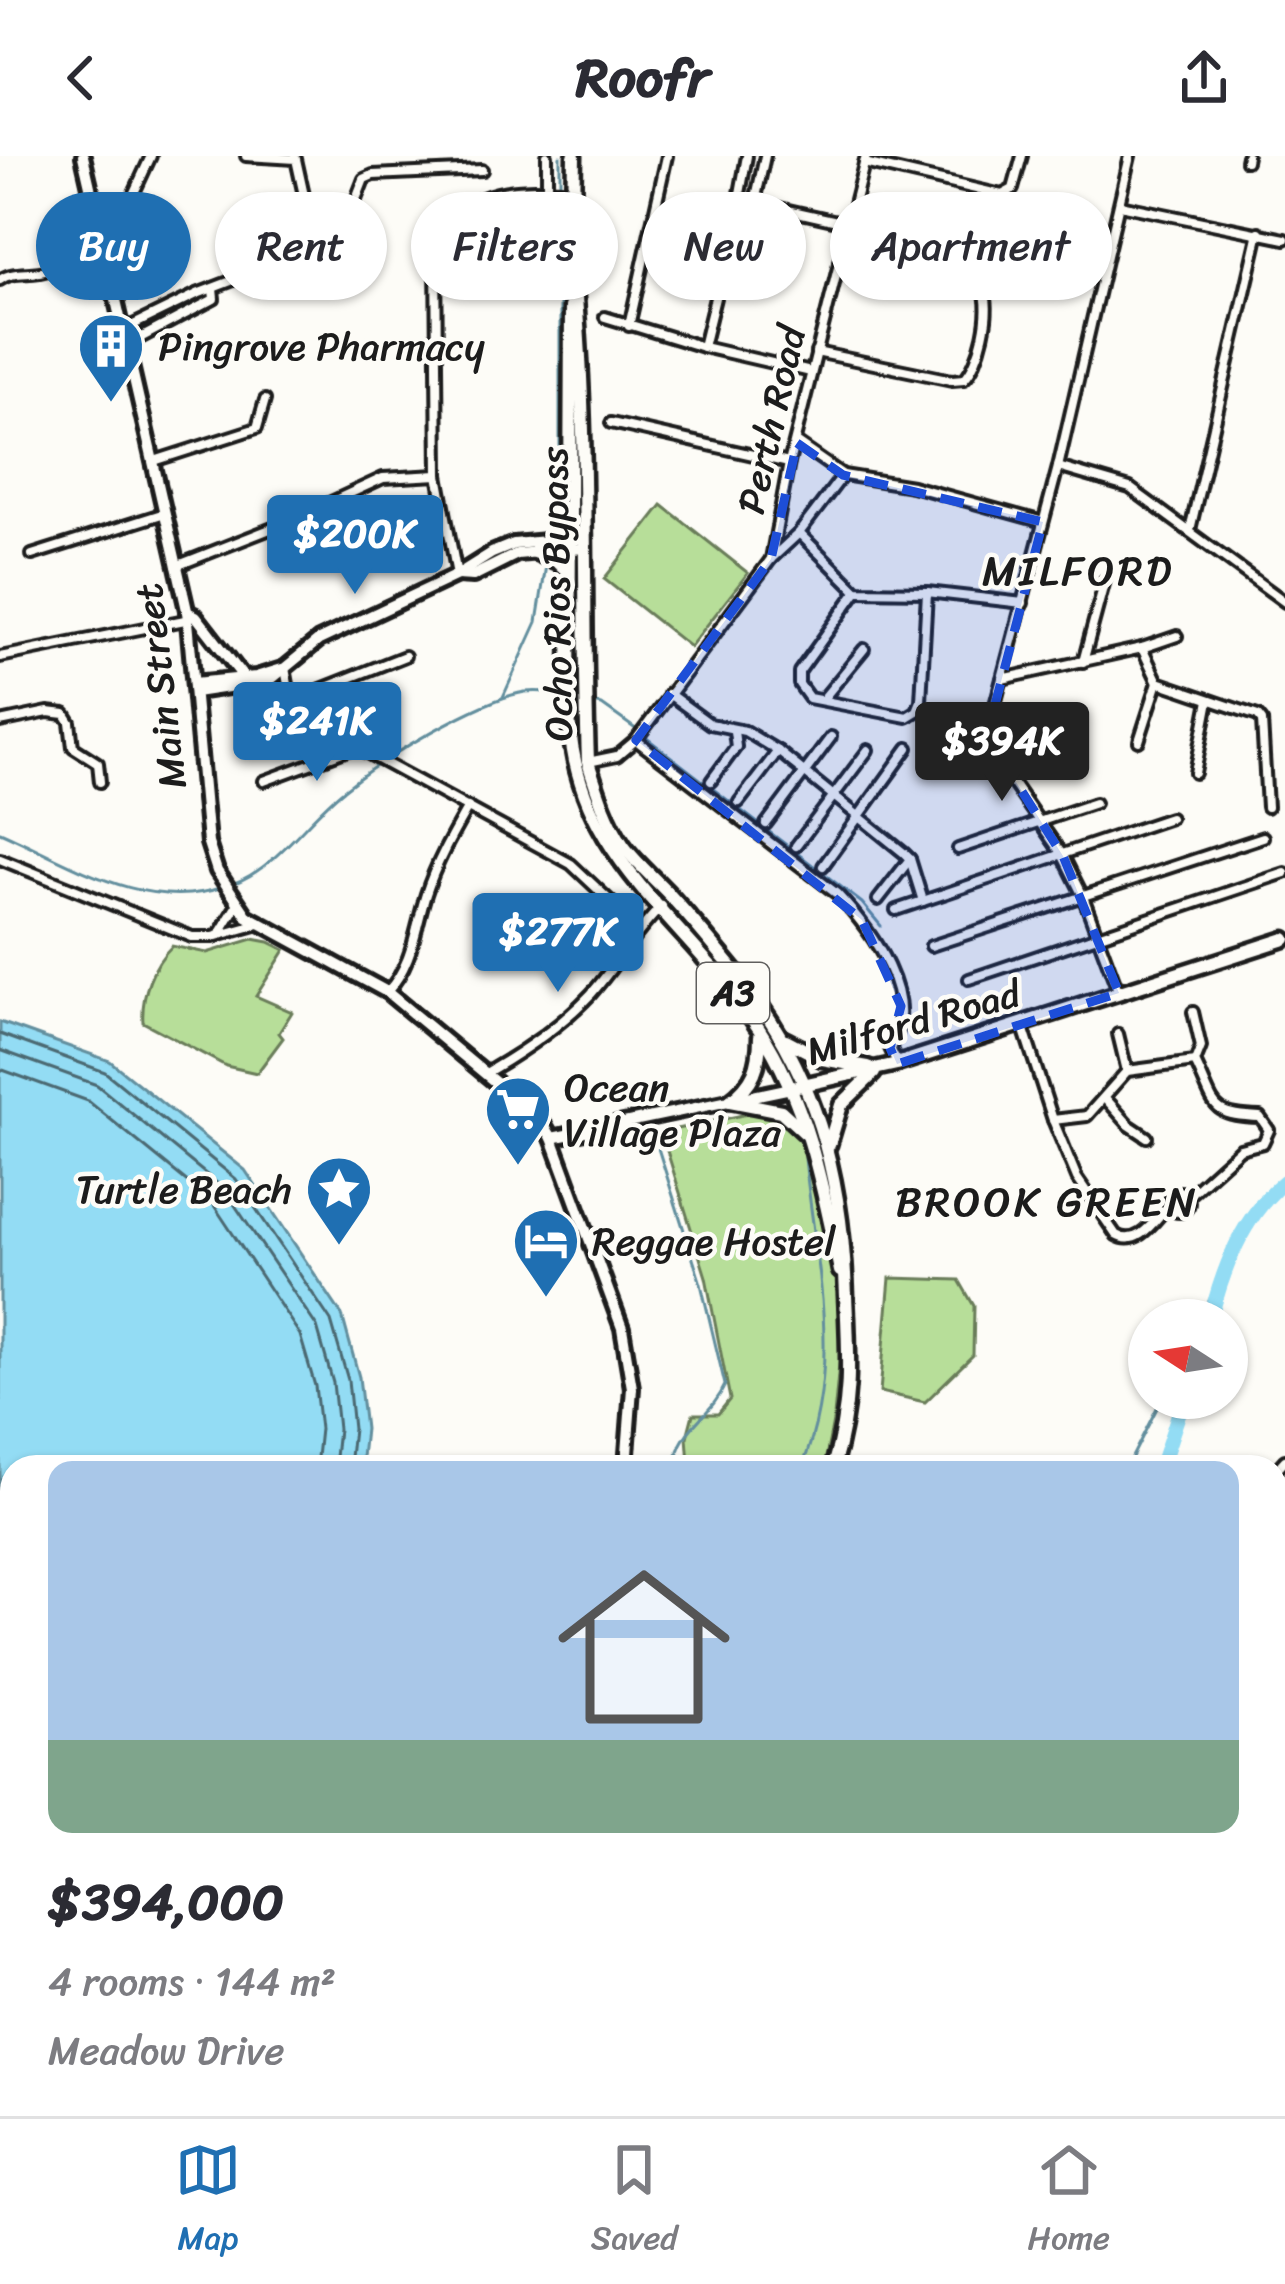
<!DOCTYPE html>
<html lang="en">
<head>
<meta charset="utf-8">
<style>
	body { margin:0; font-family:Sriracha,sans-serif; background:#f2f2f3; color:#2b2b33; height:100vh; display:flex; flex-direction:column; font-size:45px; white-space:nowrap }
	* { box-sizing:border-box; margin:0 }
	p { font-size:39px; color:#7c7c81 }
	.icon { flex:none; width:66px; height:66px; fill:none; stroke:currentColor; stroke-width:2; stroke-linecap:round; stroke-linejoin:round }
	.map { position:relative; flex:1; overflow:hidden }
	.side { position:absolute; left:0px; top:1299px; width:1287px; height:663px; display:flex; flex-direction:column; background:#fff; border-radius:36px 36px 0 0; box-shadow:0 3px 9px #0004 }
	.side>* { flex:none }
	.guide { position:absolute; left:36px; top:36px; width:1215px; height:108px; display:flex; gap:24px }
	.needle { width:78px; rotate:282deg }
	.fabs { position:absolute; left:1128px; top:1143px; display:grid; gap:24px }
	.fabs a { display:grid; place-items:center; width:120px; height:120px; border-radius:50%; background:#fff; box-shadow:0 3px 9px #0004; font-size:60px }
	.price { position:absolute; translate:-50% -102px; padding:0 27px; border-radius:12px; background:#1f6fb2; color:#fff; font-size:39px; line-height:78px; filter:drop-shadow(0 3px 6px #0008) }
	.price::after { content:''; position:absolute; left:50%; top:72px; width:36px; height:27px; margin-left:-18px; background:inherit; clip-path:polygon(0 0,100% 0,50% 100%) }
	.price.on { background:#222; color:#fff }
	ul { padding:0; list-style:none }
	li { display:grid; align-content:center; gap:24px; height:636px; padding:0 48px }
	li span { display:grid; place-items:center; height:372px; border-radius:24px; color:#555 }
	li>.icon { margin-inline-start:auto }
	span .icon { width:216px; height:216px; fill:#fffc; stroke-width:1 }
	li b { font-size:51px }
	.tag { padding:0 42px; border-radius:54px; background:#fff; box-shadow:0 3px 9px #0004; font-size:42px; line-height:108px }
	.tag.on { background:#1f6fb2; color:#fff }
	header { display:flex; justify-content:space-between; align-items:center; height:156px; padding:0 48px; background:#fff; font-size:54px; font-weight:700 }
	.dock { display:flex; justify-content:space-around; align-items:center; height:168px; border-top:3px solid #e1e1e2; background:#fff; font-size:33px; color:#7c7c81 }
	.dock a { display:grid; justify-items:center; gap:6px }
	.dock .on { color:#1f6fb2 }
	.map>svg:first-child { display:block }
</style>
</head>
<body>
<header><svg class="icon" aria-label="back" viewBox="0 0 24 24"><path d="M15 5l-7 7 7 7"/></svg>Roofr<svg class="icon" aria-label="share" viewBox="0 0 24 24"><path d="M12 15V3M7 8l5-5 5 5M5 13v7h14v-7"/></svg></header>
<div class="map">
<svg width="1285" height="1960" viewBox="0 0 1285 1960">
	<rect width="100%" height="100%" fill="#fdfcf7"/>
	<filter id="ink" filterUnits="userSpaceOnUse"><feTurbulence type="fractalNoise" baseFrequency=".00833" numOctaves="2"/><feDisplacementMap in="SourceGraphic" scale="24" xChannelSelector="R" yChannelSelector="G"/><feConvolveMatrix kernelMatrix="1 2 1 2 8 2 1 2 1" color-interpolation-filters="sRGB"/></filter>
	<g filter="url(#ink)">
		<!-- green -->
		<g fill="#b7de99" stroke="#6a7d5a" stroke-width="3">
			<polygon points="662,349 748,417 690,491 604,423"/>
			<path d="M 253,783 L 269,786 L 285,794 L 256,840 L 292,856 L 279,877 L 283,882 L 257,917 L 226,910 L 143,866 C 141,839 153,808 172,790 L 207,797 Z"/>
			<polygon points="752,957 783,964 805,982 839,1117 841,1187 834,1260 824,1311 700,1311 689,1307 687,1281 693,1258 718,1258 730,1243 706,1121 664,985 677,973"/>
			<polygon points="890,1122 959,1124 974,1150 973,1199 925,1246 880,1236"/>
			<polygon points="1275,1789 1285,1794 1285,1960 1238,1960 1232,1950 1275,1950"/>
		</g>
		<!-- water -->
		<polygon fill="#93dcf4" stroke="#638f9e" stroke-width="3" points="0,866 110,905 245,1014 342,1159 359,1221 365,1273 361,1311 12,1311 12,1950 125,1950 109,1960 0,1960"/>
		<g fill="none" stroke-linecap="round" stroke-linejoin="round">
			<!-- shore -->
			<g stroke="#4c6972" stroke-width="3">
				<polyline points="0,878 105,916 236,1023 331,1165 348,1224 353,1273 349,1311"/>
				<polyline points="0,894 97,929 224,1033 317,1171 333,1227 338,1273 334,1311"/>
				<polyline points="0,913 88,945 211,1045 300,1179 315,1230 320,1273 316,1311"/>
			</g>
			<!-- stream -->
			<g stroke="#638f9e" stroke-width="3">
				<polyline points="560,26 560,0"/>
				<polyline points="554,371 560,330 560,46"/>
				<polyline points="503,541 537,466 546,409"/>
				<polyline points="589,546 602,549 637,574"/>
				<polyline points="644,580 862,747 881,770"/>
				<path d="M 0,676 C 69,706 145,758 223,731"/>
				<path d="M 232,728 C 277,712 307,662 345,633 C 383,602 478,544 525,536 C 537,535 551,536 562,539"/>
				<path d="M 650,967 L 701,1128 L 725,1229 C 711,1261 679,1271 675,1309"/>
				<polyline points="1200,1164 1221,1119"/>
				<path d="M 802,1311 C 844,1207 815,1106 805,1002"/>
				<polyline points="1127,1311 1162,1242"/>
			</g>
			<!-- river -->
			<g stroke="#93dcf4" stroke-width="15">
				<path d="M 1210,1164 C 1223,1113 1243,1059 1285,1025"/>
				<polyline points="666,1311 683,1311"/>
				<polyline points="1161,1311 1184,1242"/>
				<polyline points="1186,1950 1194,1960"/>
			</g>
			<!-- minor casing -->
			<g stroke="#1c1c1c" stroke-width="16">
				<g id="minor">
					<polyline points="246,0 296,3 305,44 319,51 355,46 364,23 373,19 482,14"/>
					<polyline points="1246,5 1247,0"/>
					<polyline points="864,7 1002,39 1013,33 1022,0"/>
					<polyline points="547,33 547,0"/>
					<polyline points="739,43 747,0"/>
					<polyline points="755,46 765,0"/>
					<polyline points="1120,49 1285,83"/>
					<polyline points="95,61 132,41 151,0"/>
					<path d="M 0,124 C 13,114 32,120 48,114 C 63,108 80,91 100,83"/>
					<polyline points="605,161 703,191 811,216"/>
					<polyline points="629,170 667,0"/>
					<polyline points="123,174 197,138 299,99"/>
					<polyline points="127,189 214,143 213,133"/>
					<polyline points="703,191 739,43 846,67"/>
					<path d="M 816,196 L 952,224 L 964,223 C 980,208 993,153 983,133 L 839,105"/>
					<polyline points="611,267 789,307"/>
					<polyline points="797,287 843,319 912,330 1043,366"/>
					<polyline points="154,305 257,272 265,244"/>
					<polyline points="1058,311 1130,332 1285,446"/>
					<polyline points="1190,374 1259,76"/>
					<polyline points="799,377 857,435 927,436 1023,447"/>
					<polyline points="32,399 165,357"/>
					<polyline points="771,403 789,307 866,0"/>
					<polyline points="176,410 288,366 383,322 438,319"/>
					<path d="M 457,419 L 438,319 L 436,97 C 458,30 513,30 572,35"/>
					<polyline points="857,435 799,516 799,528 809,542 907,561 917,555 921,545 927,436"/>
					<polyline points="1142,492 1158,526 1258,560 1262,565 1267,651"/>
					<polyline points="0,501 185,464"/>
					<polyline points="1083,506 1105,424"/>
					<polyline points="285,512 291,545 299,560 571,708 639,772"/>
					<polyline points="1002,523 1142,492 1177,480"/>
					<polyline points="669,538 710,568 745,575 778,595 904,697 910,703 878,744"/>
					<polyline points="823,543 864,493"/>
					<polyline points="291,545 405,500"/>
					<polyline points="0,566 48,556 65,558 70,566 73,591 98,607 100,626"/>
					<path d="M 636,584 L 837,738 C 871,774 922,843 890,892 L 897,907"/>
					<polyline points="1139,585 1158,526"/>
					<polyline points="588,606 617,600 636,584 771,403 799,377 843,319"/>
					<polyline points="1195,617 1209,544"/>
					<polyline points="264,625 356,591"/>
					<polyline points="711,625 736,591 734,575"/>
					<polyline points="739,646 778,595"/>
					<polyline points="766,668 831,581"/>
					<polyline points="796,690 868,594"/>
					<polyline points="958,693 1095,647"/>
					<polyline points="0,703 192,781 213,781 259,768"/>
					<polyline points="910,703 923,745"/>
					<polyline points="823,710 908,592"/>
					<polyline points="896,754 1170,662"/>
					<polyline points="219,778 237,749"/>
					<polyline points="931,790 1263,681"/>
					<polyline points="969,823 1285,717"/>
					<path d="M 387,836 C 413,808 415,773 426,738 C 436,707 452,679 468,651"/>
					<polyline points="1119,837 1082,738 1063,700 1003,613 991,564 1058,311 1130,0"/>
					<polyline points="1193,856 1201,891 1195,906"/>
					<path d="M 1022,868 L 1053,964 L 1077,1022 L 1116,1079 C 1138,1092 1154,1065 1168,1050"/>
					<polyline points="1118,878 1127,915"/>
					<path d="M 486,917 C 524,895 561,870 591,838 C 616,810 634,777 662,750"/>
					<polyline points="1106,943 1129,969 1147,981"/>
					<polyline points="1053,964 1087,960 1127,915 1195,906"/>
					<circle cx="1179" cy="1046" r="10"/>
					<path d="M 1188,1040 L 1240,993 L 1263,987 L 1269,974 L 1260,961 C 1208,959 1217,951 1195,906"/>
					<polyline points="1275,1315 1285,1304"/>
					<polyline points="1275,1619 1285,1599"/>
					<polyline points="367,1950 368,1960"/>
					<polyline points="548,1960 553,1950"/>
					<polyline points="1025,1960 1034,1950"/>
				</g>
			</g>
			<!-- tertiary casing -->
			<g stroke="#1c1c1c" stroke-width="20">
				<g id="tertiary">
					<polyline points="83,0 187,454 208,687 217,715 247,760 387,836 542,965 552,982 622,1172 632,1232 626,1311"/>
					<polyline points="457,419 473,420 517,398 584,392"/>
					<polyline points="187,456 196,460 244,522"/>
					<polyline points="194,527 256,521 282,513"/>
					<polyline points="195,536 269,525 319,484 457,419 492,397 514,388 578,382"/>
					<polyline points="552,982 791,932"/>
				</g>
			</g>
			<!-- primary casing -->
			<g stroke="#1c1c1c" stroke-width="21">
				<g id="primary">
					<path d="M 572,100 C 590,268 582,437 588,606 C 597,634 606,664 623,689 C 635,706 653,721 667,736 C 691,762 715,791 738,819 C 816,916 842,1018 846,1140 C 849,1204 852,1248 833,1311"/>
					<polyline points="572,107 574,0"/>
					<path d="M 571,151 L 569,558 C 574,703 687,762 759,873 C 807,946 823,1031 840,1115"/>
					<polyline points="535,396 558,406 569,417"/>
					<polyline points="786,884 822,903 868,911"/>
					<polyline points="798,930 897,908 1285,783"/>
					<polyline points="730,945 781,955 805,977"/>
					<path d="M 730,945 C 754,927 760,910 760,880"/>
					<polyline points="829,989 841,949 874,917"/>
					<polyline points="270,1960 283,1950"/>
				</g>
			</g>
			<!-- minor -->
			<use href="#minor" stroke="#fdfcf7" stroke-width="8"/>
			<!-- tertiary -->
			<use href="#tertiary" stroke="#fdfcf7" stroke-width="10"/>
			<!-- primary -->
			<use href="#primary" stroke="#fdfcf7" stroke-width="12"/>
		</g>
	</g>
	<!-- marked area -->
	<path fill="#1d4ed8" fill-opacity="0.2" stroke="#1d4ed8" stroke-width="9" stroke-dasharray="24 15" stroke-linejoin="round" d="M 797,287 L 843,319 L 1043,366 L 991,564 L 995,593 L 1063,700 L 1119,837 L 897,908 L 890,892 L 901,850 L 862,764 L 636,584 L 771,403 Z"/>
	<!-- icons -->
	<defs>
		<g id="building-pin" transform="scale(3.45)"><path d="M0 17L-7.5 6A9.5 9.5 0 1 1 7.5 6Z" fill="#1f6fb2" stroke="#fdfcf7"/><path d="M-4-6H4V6H1V3H-1V6H-4ZM-2.5-4.3h1.7v1.8h-1.7ZM.8-4.3h1.7v1.8H.8ZM-2.5-1h1.7V.8h-1.7ZM.8-1h1.7V.8H.8Z" fill="#fff"/></g>
		<g id="supermarket-pin" transform="scale(3.45)"><path d="M0 17L-7.5 6A9.5 9.5 0 1 1 7.5 6Z" fill="#1f6fb2" stroke="#fdfcf7"/><path d="M-6-5.5h2.5l.6 2H6L4.5 2H-2.5L-4.4-4H-6ZM-1.5 3.2a1.3 1.3 0 1 0 .1 0ZM3 3.2a1.3 1.3 0 1 0 .1 0Z" fill="#fff"/></g>
		<g id="sight-pin" transform="scale(3.45)"><path d="M0 17L-7.5 6A9.5 9.5 0 1 1 7.5 6Z" fill="#1f6fb2" stroke="#fdfcf7"/><path d="M0-6L1.8-2.2L6-1.7L2.9 1.2L3.7 5.4L0 3.3L-3.7 5.4L-2.9 1.2L-6-1.7L-1.8-2.2Z" fill="#fff"/></g>
		<g id="hotel-pin" transform="scale(3.45)"><path d="M0 17L-7.5 6A9.5 9.5 0 1 1 7.5 6Z" fill="#1f6fb2" stroke="#fdfcf7"/><path d="M-6-4.5h1.5V1H6V5H4.5V3h-9V5H-6ZM-4 0a1.8 1.8 0 1 1 3.6 0ZM.5 0V-2.5h3Q6-2.5 6 0Z" fill="#fff"/></g>
	</defs>
	<g fill-rule="evenodd">
		<use href="#building-pin" x="111" y="190"/>
		<use href="#supermarket-pin" x="518" y="953"/>
		<use href="#sight-pin" x="339" y="1033"/>
		<use href="#hotel-pin" x="546" y="1085"/>
	</g>
	<g text-anchor="middle" dominant-baseline="central" stroke-width="9" stroke-linejoin="round" paint-order="stroke">
		<!-- shield labels -->
		<rect fill="#fdfcf7" stroke="#605f5e" stroke-width="3" x="697" y="807" width="72" height="60" rx="9"/>
		<g font-size="36" font-weight="bold" fill="#1c1c1c">
			<text x="733" y="837">A3</text>
		</g>
		<!-- poi labels -->
		<g font-size="39" fill="#1c1c1c" stroke="#fdfcf7" text-anchor="start">
			<text x="158" y="190">Pingrove Pharmacy</text>
			<text x="564" y="931">Ocean<tspan x="564" dy="45">Village Plaza</tspan></text>
			<text x="292" y="1033" text-anchor="end">Turtle Beach</text>
			<text x="592" y="1085">Reggae Hostel</text>
		</g>
		<!-- street labels -->
		<g font-size="39" fill="#1c1c1c" stroke="#fdfcf7">
			<text transform="translate(771 264) rotate(-77)">Perth Road</text>
			<text transform="translate(556 438) rotate(-91)">Ocho Rios Bypass</text>
			<text transform="translate(160 530) rotate(-97)">Main Street</text>
			<text transform="translate(913 866) rotate(-16)">Milford Road</text>
		</g>
		<!-- neighbourhood labels -->
		<g font-size="42" letter-spacing="3" fill="#1c1c1c" stroke="#fdfcf7">
			<text x="1078" y="415">MILFORD</text>
			<text x="1047" y="1046">BROOK GREEN</text>
		</g>
	</g>
</svg>
<div class="fabs">
<a><svg class="needle" viewBox="-14 -14 28 28"><path d="M0-13l5 13h-10z" fill="#e53935"/><path d="M0 13l5-13h-10z" fill="#7c7c81"/></svg></a>
</div>
<b class="price" style="left:355px;top:441px">$200K</b>
<b class="price" style="left:317px;top:628px">$241K</b>
<b class="price on" style="left:1002px;top:648px">$394K</b>
<b class="price" style="left:558px;top:839px">$277K</b>
<div class="guide">
<a class="tag on">Buy</a>
<a class="tag">Rent</a>
<a class="tag">Filters</a>
<a class="tag">New</a>
<a class="tag">Apartment</a>
</div>
<section class="side">
<ul>
<li><span style="background:linear-gradient(#a9c7e8 75%,#7fa58c 0)"><svg class="icon" aria-label="home" viewBox="0 0 24 24"><path d="M3 11l9-7 9 7M6 9v11h12V9"/></svg></span><div><b>$394,000</b><p>4 rooms · 144 m²</p><p>Meadow Drive</p></div></li>
</ul>
</section>
</div>
<nav class="dock">
<a class="on"><svg class="icon" aria-label="map" viewBox="0 0 24 24"><path d="M3 6l6-2 6 2 6-2v14l-6 2-6-2-6 2zM9 4v14M15 6v14"/></svg>Map</a>
<a><svg class="icon" aria-label="saved" viewBox="0 0 24 24"><path d="M7 4h10v16l-5-4-5 4z"/></svg>Saved</a>
<a><svg class="icon" aria-label="home" viewBox="0 0 24 24"><path d="M3 11l9-7 9 7M6 9v11h12V9"/></svg>Home</a>
</nav>
</body>
</html>
